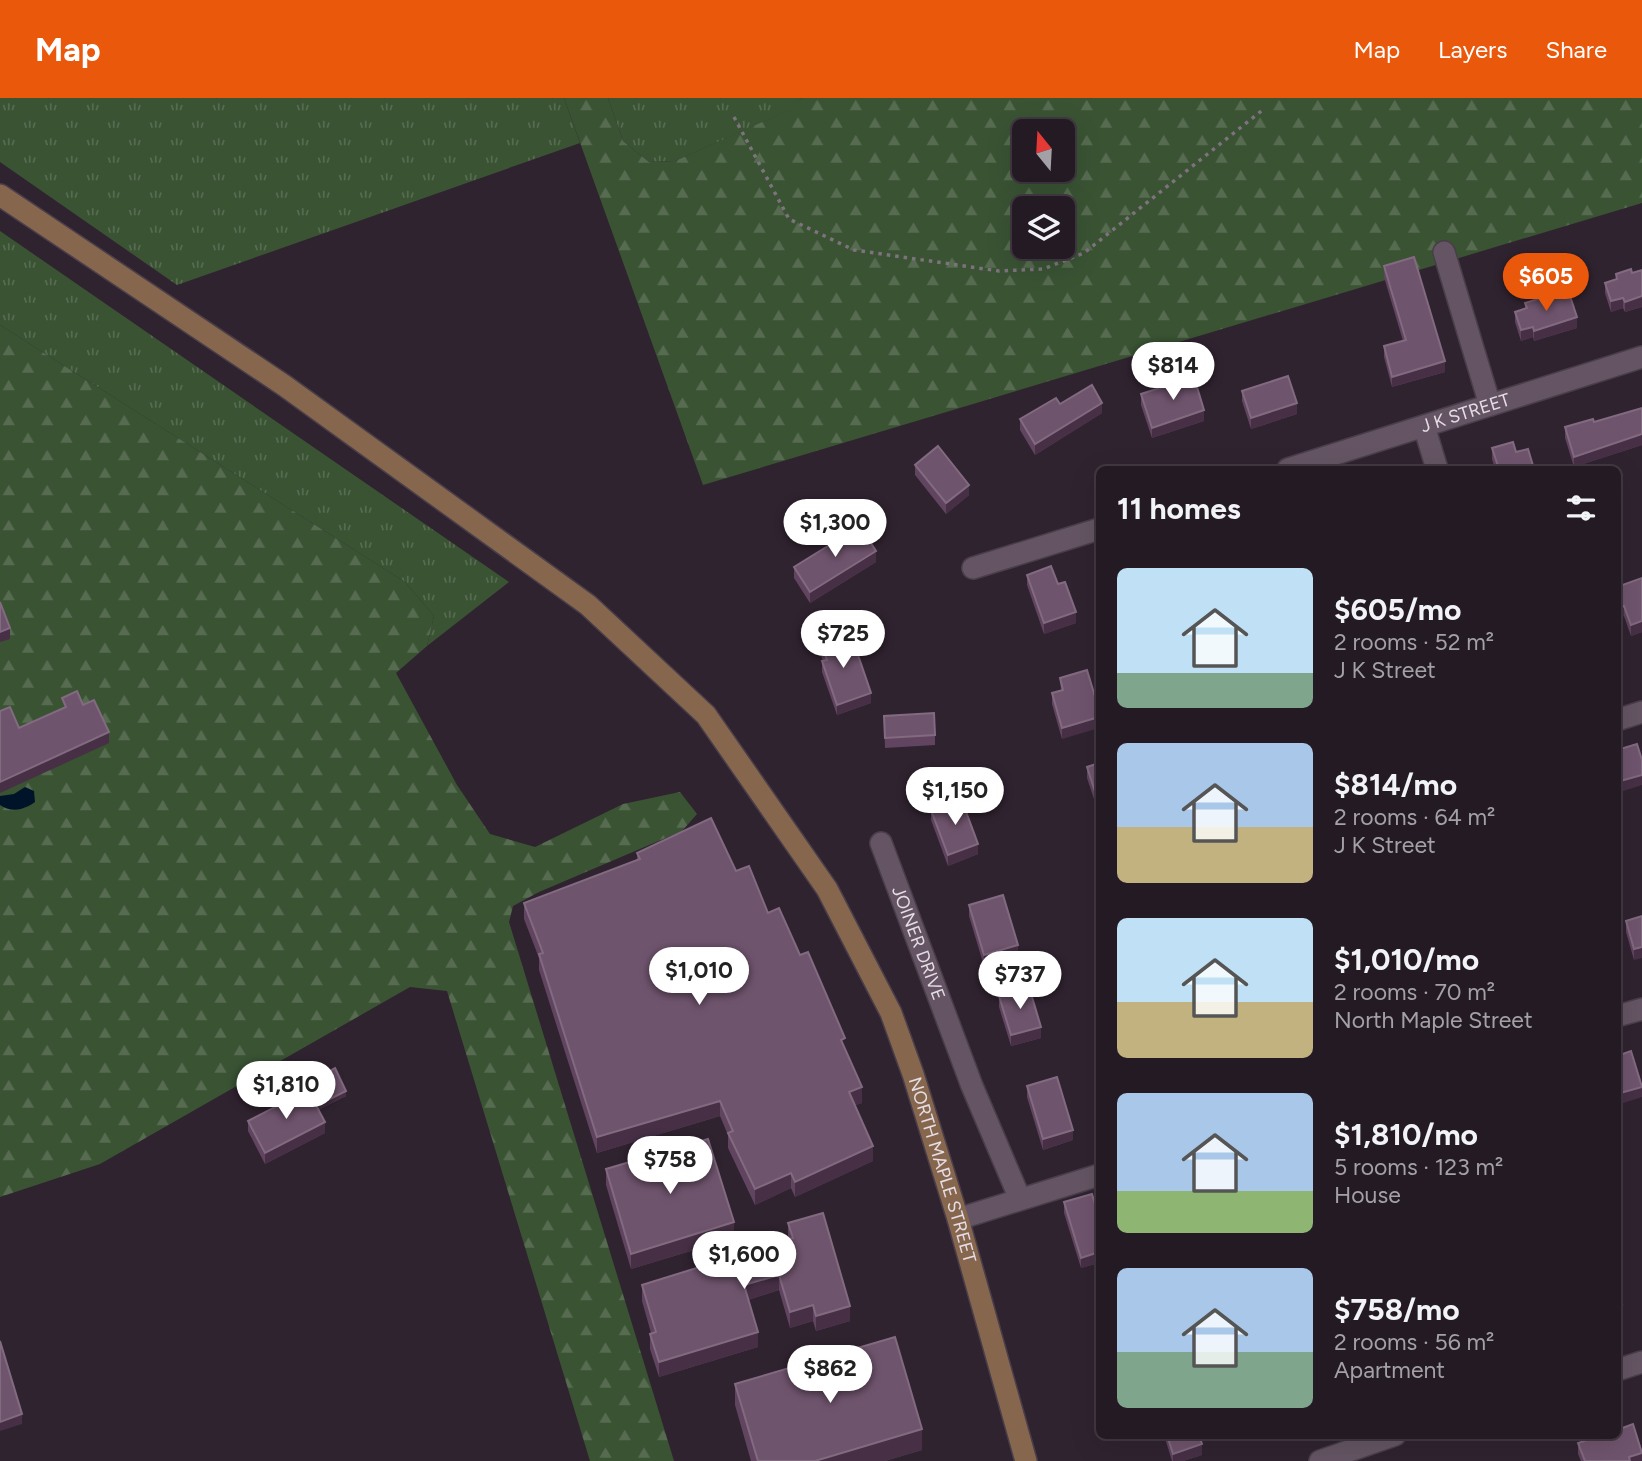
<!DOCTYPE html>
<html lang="en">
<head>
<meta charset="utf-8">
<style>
	body { margin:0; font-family:Figtree,sans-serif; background:#302731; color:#f1f3f6; height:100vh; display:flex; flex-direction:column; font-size:26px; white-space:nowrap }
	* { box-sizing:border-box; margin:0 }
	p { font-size:23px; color:#a3a1a6 }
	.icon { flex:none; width:38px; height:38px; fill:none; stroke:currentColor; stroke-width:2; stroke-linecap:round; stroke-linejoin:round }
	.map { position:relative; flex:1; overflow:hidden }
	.details { position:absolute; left:1096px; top:368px; width:525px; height:973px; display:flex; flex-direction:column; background:#241a24; border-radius:10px; box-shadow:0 7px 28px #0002,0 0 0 2px #413841 }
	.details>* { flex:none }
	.needle { width:46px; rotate:342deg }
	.buttons { position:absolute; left:1012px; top:21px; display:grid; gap:14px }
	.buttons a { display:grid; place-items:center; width:63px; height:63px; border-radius:10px; background:#241a24; box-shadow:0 7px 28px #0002,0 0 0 2px #413841; font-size:35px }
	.price { position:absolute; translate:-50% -60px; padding:0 16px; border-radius:24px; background:#fff; color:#222; font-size:23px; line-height:46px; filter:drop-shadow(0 2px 4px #0008) }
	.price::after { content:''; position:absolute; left:50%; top:42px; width:21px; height:16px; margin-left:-10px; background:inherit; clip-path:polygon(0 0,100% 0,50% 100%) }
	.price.current { background:#ea580c; color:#fff }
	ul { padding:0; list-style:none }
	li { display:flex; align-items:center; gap:21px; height:175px; padding:0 21px }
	li span { display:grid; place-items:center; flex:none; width:196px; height:140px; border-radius:10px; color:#555 }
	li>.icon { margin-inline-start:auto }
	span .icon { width:84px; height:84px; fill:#fffc; stroke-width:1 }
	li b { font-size:30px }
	h2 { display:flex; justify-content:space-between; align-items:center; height:84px; padding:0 21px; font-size:30px }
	header { display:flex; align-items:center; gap:42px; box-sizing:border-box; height:98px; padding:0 35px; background:#ea580c; color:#fff }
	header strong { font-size:33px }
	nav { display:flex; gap:38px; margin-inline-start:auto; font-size:24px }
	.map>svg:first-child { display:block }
</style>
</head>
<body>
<header>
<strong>Map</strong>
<nav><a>Map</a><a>Layers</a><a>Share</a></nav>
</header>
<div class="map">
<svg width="1642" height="1363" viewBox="0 0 1642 1363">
	<defs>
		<pattern id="grass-tufts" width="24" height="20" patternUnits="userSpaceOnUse" patternTransform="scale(1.75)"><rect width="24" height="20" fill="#395333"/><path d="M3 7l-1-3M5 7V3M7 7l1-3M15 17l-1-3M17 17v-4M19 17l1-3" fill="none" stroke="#566b50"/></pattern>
		<pattern id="forest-firs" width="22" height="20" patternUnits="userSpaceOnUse" patternTransform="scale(1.75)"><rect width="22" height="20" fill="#395333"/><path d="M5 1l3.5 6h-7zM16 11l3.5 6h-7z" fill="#566b50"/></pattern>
	</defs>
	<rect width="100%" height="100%" fill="#302330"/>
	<!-- grass -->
	<g fill="url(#grass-tufts)">
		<polygon points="0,0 564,0 580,45 177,187 0,64"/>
		<polygon points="608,0 801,0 795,10 675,63 649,64 623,43"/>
		<polygon points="0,133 509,484 427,548 434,518 405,484 0,227"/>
	</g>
	<!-- forest -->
	<g fill="url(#forest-firs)" fill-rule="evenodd">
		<path d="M 564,0 L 608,0 L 623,43 L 649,64 L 675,63 L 794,10 L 801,0 L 1642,0 L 1642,105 L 703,387 ZM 1024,33 L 1062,33 L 1062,72 L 1024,72 ZM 1024,110 L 1062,110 L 1062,149 L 1024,149 Z"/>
		<polygon points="0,227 405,484 434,518 427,548 396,575 457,687 490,736 535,749 623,706 680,694 697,716 682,733 539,794 513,808 509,824 674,1363 590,1363 447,893 410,889 100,1066 0,1099"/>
	</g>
	<!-- water -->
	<path fill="#001429" d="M 25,689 L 34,693 L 35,704 C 24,712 11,715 0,707 L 0,698 L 14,696 Z"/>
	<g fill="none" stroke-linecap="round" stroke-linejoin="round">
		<!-- street casing -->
		<g stroke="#493e49" stroke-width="24">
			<g id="street">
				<polyline points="1444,154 1490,307"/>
				<polyline points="1424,328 1437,371"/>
				<path id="s1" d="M 1288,371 L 1642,259"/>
				<polyline points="973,470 1099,431"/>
				<polyline points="1617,622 1642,614"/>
				<path id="s2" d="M 881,745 L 972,988 L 1020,1101"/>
				<polyline points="1617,918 1642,911"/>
				<polyline points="958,1121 1099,1077"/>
				<polyline points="1617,1272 1642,1264"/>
				<polyline points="1320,1363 1395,1337"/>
			</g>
		</g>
		<!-- secondary casing -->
		<g stroke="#493e49" stroke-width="24">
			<g id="secondary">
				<path id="s3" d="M 0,97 L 285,288 L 588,507 L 706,617 L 827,791 L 891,915 L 913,976 L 958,1121 L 1026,1363"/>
			</g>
		</g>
		<!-- path -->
		<polyline stroke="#7d727d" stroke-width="3.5" stroke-dasharray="3.5 5" stroke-linecap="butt" points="734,19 789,121 854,152 999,173 1043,171 1084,155 1265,10"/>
		<!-- street -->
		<use href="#street" stroke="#655564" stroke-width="21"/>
		<!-- secondary -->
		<use href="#secondary" stroke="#86674e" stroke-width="21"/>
	</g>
	<!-- wall -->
	<g fill="#61445f">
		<polygon points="1384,168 1445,274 1392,289 1384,259 1384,248 1403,243 1384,179"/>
		<polygon points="1642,172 1642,209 1625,214 1623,210 1611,214 1605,195 1605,185 1616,181 1616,176 1632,175"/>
		<polygon points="1542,204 1577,230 1534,243 1533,239 1521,243 1515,224 1515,214 1525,210 1525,205"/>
		<polygon points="1242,293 1297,316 1251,331 1242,303"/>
		<polygon points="1141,296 1204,323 1152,340 1141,307"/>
		<polygon points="1642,310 1642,347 1574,369 1565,340 1565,329 1594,324"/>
		<polygon points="1102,315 1035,357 1020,332 1020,321"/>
		<polygon points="1492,350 1516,354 1534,371 1495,371 1492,361"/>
		<polygon points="915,367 969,397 946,416 915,377"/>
		<polygon points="876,464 810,505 794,480 794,469"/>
		<polygon points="1027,477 1058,486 1076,525 1044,536 1027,487"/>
		<polygon points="1642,480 1642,534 1631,538 1624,518 1617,520 1617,489"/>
		<polygon points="819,540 850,557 871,605 837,617 822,574 822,563 823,563 819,551"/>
		<polygon points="1087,572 1062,641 1052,606 1052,595 1061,593 1060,580"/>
		<polygon points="884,618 935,637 935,647 885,650"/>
		<polygon points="1099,665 1099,716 1087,680 1087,669"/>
		<polygon points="931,712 978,756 948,768 931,722"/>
		<polygon points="637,755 736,773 800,857 845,950 862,1005 855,1007 873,1063 795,1099 791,1090 755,1107 728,1050 728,1037 720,1018 597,1055 539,872 539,860 524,821 524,805 637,762"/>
		<polygon points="969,807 1018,858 984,868 969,818"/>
		<polygon points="1642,818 1634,862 1626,834 1626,823"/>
		<polygon points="999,898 1041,940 1011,948 999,909"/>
		<polygon points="304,986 346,998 318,1012 325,1035 265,1066 248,1033 248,1023 305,994"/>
		<polygon points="1027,988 1073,1042 1043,1052 1027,999"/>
		<polygon points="606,1071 734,1140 631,1171 606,1087"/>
		<polygon points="1064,1104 1099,1119 1099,1165 1081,1170 1064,1115"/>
		<polygon points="788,1125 850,1223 816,1233 813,1223 790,1230 779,1192 748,1202 758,1249 659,1279 650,1251 650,1236 651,1235 642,1203 642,1187 788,1142"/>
		<polygon points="1097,1202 1099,1202 1099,1226 1097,1218"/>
		<polygon points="735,1286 922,1352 885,1363 751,1363 735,1307"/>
		<polygon points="1164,1337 1199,1337 1202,1357 1183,1363 1172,1363"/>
		<polygon points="1578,1345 1642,1363 1581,1363 1578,1356"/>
	</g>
	<!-- shaded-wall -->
	<g fill="#473046">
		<polygon points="1642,198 1642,209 1625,214 1625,204"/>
		<polygon points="1623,200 1623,210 1611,214 1611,203"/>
		<polygon points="1577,219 1577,230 1534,243 1534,233"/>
		<polygon points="1533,229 1533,239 1521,243 1521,232"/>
		<polygon points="1445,263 1445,274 1392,289 1392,279"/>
		<polygon points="1102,305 1102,315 1035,357 1035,346"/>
		<polygon points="1297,305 1297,316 1251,331 1251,320"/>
		<polygon points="1204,312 1204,323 1152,340 1152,330"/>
		<polygon points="1642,336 1642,347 1574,369 1574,359"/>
		<polygon points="969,387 969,397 946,416 946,405"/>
		<polygon points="876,453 876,464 810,505 810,494"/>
		<polygon points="1624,508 1624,518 1617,520 1617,510"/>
		<polygon points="1076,514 1076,525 1044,536 1044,525"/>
		<polygon points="1642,523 1642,534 1631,538 1631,527"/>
		<polygon points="10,530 10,541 0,544 0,534"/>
		<polygon points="871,595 871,605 837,617 837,607"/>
		<polygon points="1099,619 1099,630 1062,641 1062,630"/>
		<polygon points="109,634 109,645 0,695 0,684"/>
		<polygon points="1642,677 1642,687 1617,695 1617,684"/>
		<polygon points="978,746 978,756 948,768 948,757"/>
		<polygon points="1018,847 1018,858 984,868 984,857"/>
		<polygon points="1642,849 1642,860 1634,862 1634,851"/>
		<polygon points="1041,929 1041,940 1011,948 1011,937"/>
		<polygon points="862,989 862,1005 849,1010 849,994"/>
		<polygon points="1642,989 1642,999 1617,1007 1617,996"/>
		<polygon points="346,993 346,998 315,1014 315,1008"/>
		<polygon points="720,1003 720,1018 597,1055 597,1039"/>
		<polygon points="325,1024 325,1035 265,1066 265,1055"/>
		<polygon points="1073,1032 1073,1042 1043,1052 1043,1041"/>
		<polygon points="873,1048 873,1063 795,1099 795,1084"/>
		<polygon points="791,1075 791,1090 755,1107 755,1091"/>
		<polygon points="734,1124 734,1140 631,1171 631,1156"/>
		<polygon points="1099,1154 1099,1165 1081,1170 1081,1160"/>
		<polygon points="779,1177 779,1192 744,1203 744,1187"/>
		<polygon points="1622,1206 1622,1216 1617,1218 1617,1207"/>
		<polygon points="813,1207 813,1223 790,1230 790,1214"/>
		<polygon points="850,1208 850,1223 816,1233 816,1218"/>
		<polygon points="758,1234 758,1249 659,1279 659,1264"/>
		<polygon points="22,1316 22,1326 0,1333 0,1324"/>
		<polygon points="922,1331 922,1352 885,1363 815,1363"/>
		<polygon points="1202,1346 1202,1357 1183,1363 1173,1363 1173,1356"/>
		<polygon points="1642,1355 1642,1363 1629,1363 1629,1359"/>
	</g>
	<!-- building -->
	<g fill="#6f546d" stroke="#826a80" stroke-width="2">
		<polygon points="1414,159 1445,263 1392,279 1384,248 1406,242 1384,168"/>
		<polygon points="1631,171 1632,175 1642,172 1642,198 1625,204 1623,200 1611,203 1605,185 1617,181 1616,176"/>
		<polygon points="1569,195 1577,219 1534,233 1533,229 1521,232 1515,214 1527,210 1525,205 1541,200 1542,204"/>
		<polygon points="1288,278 1297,305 1251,320 1242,293"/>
		<polygon points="1194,279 1204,312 1152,330 1141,296"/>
		<polygon points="1092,287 1102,305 1035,346 1020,321 1056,300 1060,306"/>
		<polygon points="1642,310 1642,336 1574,359 1565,329 1593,321 1594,324"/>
		<polygon points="1513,344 1516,354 1528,351 1534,371 1499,371 1492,350"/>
		<polygon points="938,348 969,387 946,405 915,367"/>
		<polygon points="860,428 876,453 810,494 794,469"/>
		<polygon points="1051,468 1058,486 1065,484 1076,514 1044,525 1027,477"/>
		<polygon points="1642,480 1642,523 1631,527 1624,508 1617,510 1617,489"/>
		<polygon points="0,504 10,530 0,534"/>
		<polygon points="841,533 850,557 857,554 871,595 837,607 822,563 827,562 819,540"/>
		<polygon points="1087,572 1099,612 1099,619 1062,630 1052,595 1063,592 1060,580"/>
		<polygon points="77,593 83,607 94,602 109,634 0,684 0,613 10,609 19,630 66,609 62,600"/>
		<polygon points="934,615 935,637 885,640 884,618"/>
		<polygon points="1637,646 1642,662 1642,677 1617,684 1617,652"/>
		<polygon points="1099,665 1099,706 1087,669"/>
		<polygon points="961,700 978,746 948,757 931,712"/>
		<polygon points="711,720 736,773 749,768 768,815 779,810 800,857 808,854 845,940 841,942 862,989 849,994 873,1048 795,1084 791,1075 755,1091 728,1035 733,1033 720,1003 597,1039 539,856 543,855 524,805 640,761 637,755"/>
		<polygon points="1003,797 1018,847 984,857 969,807"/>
		<polygon points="1642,818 1642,849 1634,851 1626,823"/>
		<polygon points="1029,889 1041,929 1011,937 999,898"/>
		<polygon points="1631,953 1642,989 1617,996 1617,958"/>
		<polygon points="335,970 346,993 316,1008 304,986"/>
		<polygon points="1057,979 1073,1032 1043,1041 1027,988"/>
		<polygon points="308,992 325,1024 265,1055 248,1023"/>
		<polygon points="708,1041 734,1124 631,1156 606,1071"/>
		<polygon points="1092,1096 1099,1119 1099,1154 1081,1160 1064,1104"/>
		<polygon points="823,1115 850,1208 816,1218 813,1207 790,1214 779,1177 744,1187 758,1234 659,1264 650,1236 656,1234 642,1187 793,1140 788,1125"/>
		<polygon points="1617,1190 1622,1206 1617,1207"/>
		<polygon points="895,1239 922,1331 815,1363 758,1363 735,1286"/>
		<polygon points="0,1243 22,1316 0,1324"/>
		<polygon points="1633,1326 1642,1355 1629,1359 1630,1363 1585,1363 1578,1345 1602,1337 1617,1337 1617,1332"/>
		<polygon points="1167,1337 1199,1337 1202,1346 1173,1356"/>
	</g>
	<g text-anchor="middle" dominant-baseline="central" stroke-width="7" stroke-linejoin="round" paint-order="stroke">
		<!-- street labels -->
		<g font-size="18" fill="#e6dde5" stroke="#150f14">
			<text stroke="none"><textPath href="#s1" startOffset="186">J K STREET</textPath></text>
			<text stroke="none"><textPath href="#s2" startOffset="107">JOINER DRIVE</textPath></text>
			<text stroke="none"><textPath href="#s3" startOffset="1395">NORTH MAPLE STREET</textPath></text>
		</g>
	</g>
</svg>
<div class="buttons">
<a><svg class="needle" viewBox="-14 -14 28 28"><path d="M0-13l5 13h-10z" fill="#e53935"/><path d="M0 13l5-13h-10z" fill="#a3a1a6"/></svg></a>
<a><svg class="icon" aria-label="layers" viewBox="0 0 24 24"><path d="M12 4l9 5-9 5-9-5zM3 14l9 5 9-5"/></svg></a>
</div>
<b class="price current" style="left:1546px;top:215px">$605</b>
<b class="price" style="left:1173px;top:304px">$814</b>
<b class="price" style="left:835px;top:461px">$1,300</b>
<b class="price" style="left:843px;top:572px">$725</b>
<b class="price" style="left:955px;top:729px">$1,150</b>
<b class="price" style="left:699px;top:909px">$1,010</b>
<b class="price" style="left:1020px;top:913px">$737</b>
<b class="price" style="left:286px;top:1023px">$1,810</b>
<b class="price" style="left:670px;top:1098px">$758</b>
<b class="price" style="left:744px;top:1193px">$1,600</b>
<b class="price" style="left:830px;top:1307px">$862</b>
<section class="details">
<h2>11 homes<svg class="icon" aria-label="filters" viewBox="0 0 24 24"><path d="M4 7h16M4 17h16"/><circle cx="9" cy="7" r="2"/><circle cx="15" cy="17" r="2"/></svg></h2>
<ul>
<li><span style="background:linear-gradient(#bfe0f5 75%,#7fa58c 0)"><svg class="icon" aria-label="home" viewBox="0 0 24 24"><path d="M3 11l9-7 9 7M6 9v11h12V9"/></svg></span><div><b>$605/mo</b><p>2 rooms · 52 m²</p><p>J K Street</p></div></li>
<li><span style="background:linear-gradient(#a9c7e8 60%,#c2b280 0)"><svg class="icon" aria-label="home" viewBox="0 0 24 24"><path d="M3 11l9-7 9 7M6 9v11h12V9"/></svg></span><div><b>$814/mo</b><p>2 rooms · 64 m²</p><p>J K Street</p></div></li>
<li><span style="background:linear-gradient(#bfe0f5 60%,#c2b280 0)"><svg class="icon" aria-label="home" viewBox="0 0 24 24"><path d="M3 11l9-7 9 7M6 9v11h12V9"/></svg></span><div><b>$1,010/mo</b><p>2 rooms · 70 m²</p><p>North Maple Street</p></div></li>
<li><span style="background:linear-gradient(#a9c7e8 70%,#8fb573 0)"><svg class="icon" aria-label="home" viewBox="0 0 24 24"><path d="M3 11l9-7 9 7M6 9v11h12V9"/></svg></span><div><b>$1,810/mo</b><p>5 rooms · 123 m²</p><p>House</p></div></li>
<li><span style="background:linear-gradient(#a9c7e8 60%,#7fa58c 0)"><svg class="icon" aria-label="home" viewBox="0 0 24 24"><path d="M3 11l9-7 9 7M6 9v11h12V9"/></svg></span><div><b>$758/mo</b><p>2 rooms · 56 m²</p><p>Apartment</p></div></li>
</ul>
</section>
</div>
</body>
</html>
